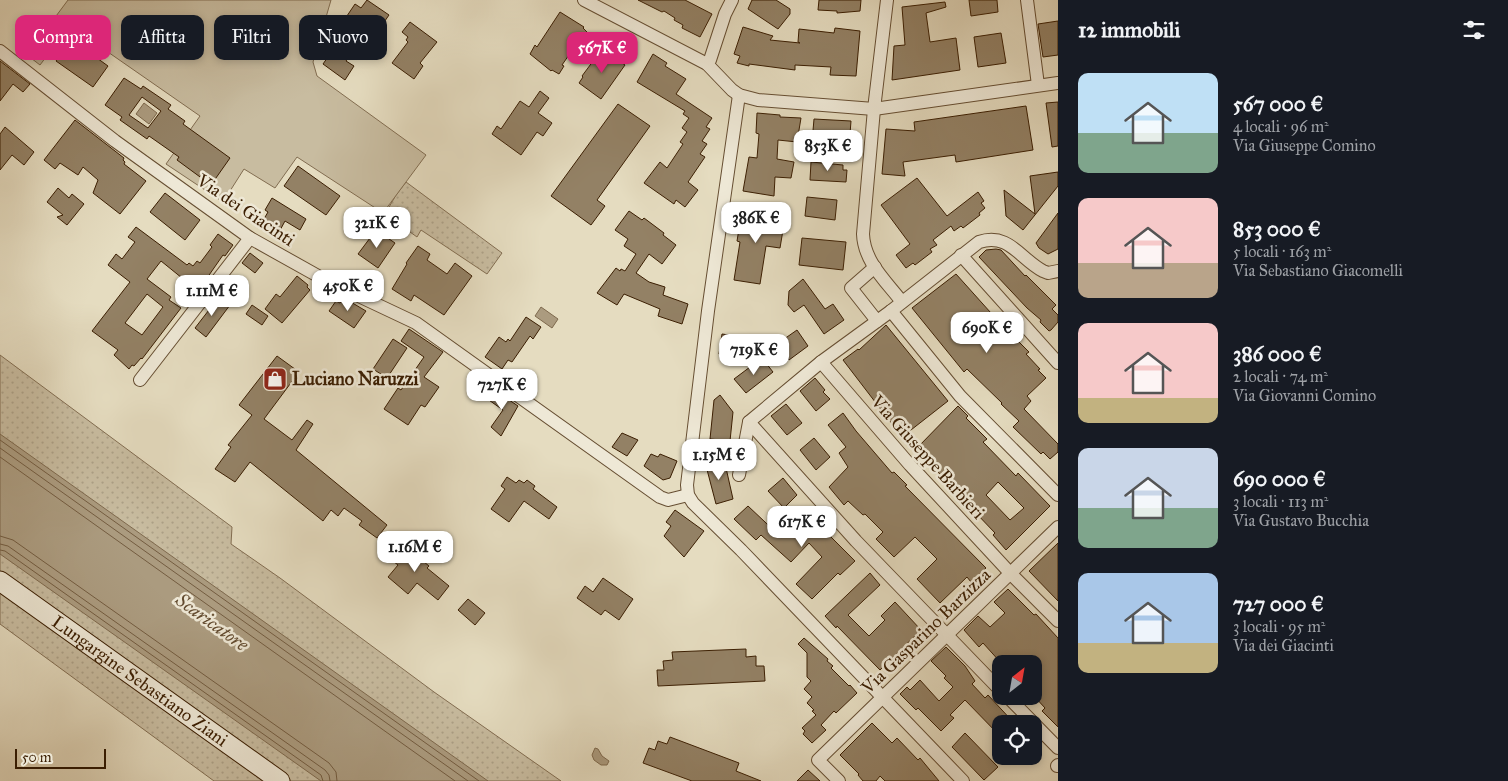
<!DOCTYPE html>
<html lang="it">
<head>
<meta charset="utf-8">
<style>
	body { margin:0; font-family:"IM FELL Great Primer",serif; background:#20242c; color:#f1f3f6; height:100vh; display:flex; flex-direction:column; font-size:19px; white-space:nowrap }
	* { box-sizing:border-box; margin:0 }
	p { font-size:16px; color:#9ea1a6 }
	.icon { flex:none; width:28px; height:28px; fill:none; stroke:currentColor; stroke-width:2; stroke-linecap:round; stroke-linejoin:round }
	.map { position:relative; flex:1; overflow:hidden }
	.sheet { display:flex; flex-direction:column; background:#171b24; width:450px }
	.sheet>* { flex:none }
	.top-card { position:absolute; left:15px; top:15px; width:475px; height:45px; display:flex; gap:10px }
	.needle { width:32px; rotate:31deg }
	.fabs { position:absolute; left:992px; top:655px; display:grid; gap:10px }
	.fabs a { display:grid; place-items:center; width:50px; height:50px; border-radius:10px; background:#171b24; box-shadow:0 2px 8px #0003; font-size:25px }
	.scale { position:absolute; left:15px; bottom:12px; width:91px; box-sizing:border-box; padding-left:5px; border:2px solid #3b1e02; border-top:0; font-size:14px; line-height:18px; white-space:nowrap; color:#3b1e02; -webkit-text-stroke:4px #eee8d6; paint-order:stroke }
	.price { position:absolute; translate:-50% -42px; padding:0 11px; border-radius:10px; background:#fff; color:#222; font-size:16px; line-height:32px; filter:drop-shadow(0 1px 2px #0008) }
	.price::after { content:''; position:absolute; left:50%; top:30px; width:15px; height:11px; margin-left:-8px; background:inherit; clip-path:polygon(0 0,100% 0,50% 100%) }
	.price.current { background:#db2777; color:#fff }
	ul { padding:0; list-style:none }
	li { display:flex; align-items:center; gap:15px; height:125px; padding:0 20px }
	li span { display:grid; place-items:center; flex:none; width:140px; height:100px; border-radius:10px; color:#555 }
	li>.icon { margin-inline-start:auto }
	span .icon { width:60px; height:60px; fill:#fffc; stroke-width:1 }
	li b { font-size:21px }
	h2 { display:flex; justify-content:space-between; align-items:center; height:60px; padding:0 20px; font-size:21px }
	.tag { padding:0 18px; border-radius:10px; background:#171b24; box-shadow:0 2px 8px #0003; font-size:18px; line-height:45px }
	.tag.current { background:#db2777; color:#fff }
	main { display:flex; flex:1; min-height:0 }
	.map>svg:first-child { display:block }
</style>
</head>
<body>
<main>
<div class="map">
<svg width="1058" height="781" viewBox="0 0 1058 781">
	<defs>
		<pattern id="grass-dots" width="8" height="8" patternUnits="userSpaceOnUse" patternTransform="scale(1.25)"><rect width="8" height="8" fill="#c8bca0"/><path d="M2 2h.1M6 6h.1" fill="none" stroke="#ada188" stroke-width="1.8" stroke-linecap="round"/></pattern>
	</defs>
	<rect width="100%" height="100%" fill="#e5dcc0"/>
	<filter id="stains"><feTurbulence type="fractalNoise" baseFrequency=".004" numOctaves="4"/><feColorMatrix values="0 0 0 0 .2 0 0 0 0 .09 0 0 0 0 .02 0 0 0 .5 -.17"/></filter>
	<radialGradient id="worn" r=".72"><stop offset=".6" stop-color="#630" stop-opacity="0"/><stop offset="1" stop-color="#630" stop-opacity=".3"/></radialGradient>
	<!-- grass -->
	<g fill="url(#grass-dots)" stroke="#826d51">
		<polygon points="406,182 502,253 487,274 421,230 417,237 385,214 396,195"/>
		<polygon points="0,355 232,527 231,544 280,578 434,692 561,781 214,781 0,624"/>
	</g>
	<!-- park -->
	<polygon fill="#c8bca0" stroke="#826d51" points="68,0 331,0 313,62 317,76 426,155 383,213 297,157 275,188 244,169 223,202 166,164 200,116 82,34 71,32 61,37 40,65 27,55"/>
	<!-- water -->
	<g fill="#ab9b7f" stroke="#7e694d">
		<polygon points="144,103 157,113 149,124 136,114"/>
		<polygon points="541,307 558,319 552,328 535,316"/>
		<polygon points="0,434 488,781 321,781 0,554"/>
		<polygon points="595,748 598,749 602,756 609,761 607,765 601,765 594,760 592,755"/>
	</g>
	<g fill="none" stroke-linecap="round" stroke-linejoin="round">
		<!-- shore -->
		<g stroke="#735c40" stroke-width="1">
			<polyline points="0,440 479,781"/>
			<polyline points="0,448 468,781"/>
			<polyline points="0,457 455,781"/>
			<polyline points="0,536 13,540 329,763 336,772 337,781"/>
			<polyline points="0,544 8,546 325,770 329,775 330,781"/>
			<polyline points="0,550 5,551 321,775 323,781"/>
		</g>
	</g>
	<!-- building -->
	<g fill="#938165" stroke="#3b1e02" fill-rule="evenodd">
		<polygon points="367,0 389,15 380,28 373,23 346,61 354,66 345,80 323,64 330,54 324,50 355,4 361,8"/>
		<polygon points="638,0 685,0 712,14 700,37 682,28 683,25 674,20 675,18 664,11 662,12"/>
		<polygon points="752,0 776,0 790,9 790,14 778,29 748,9"/>
		<polygon points="819,0 861,0 860,11 837,13 837,11 818,10"/>
		<polygon points="969,0 997,0 998,12 971,16"/>
		<polygon points="945,2 946,7 926,13 930,42 956,38 960,70 892,80 894,46 905,45 902,7"/>
		<polygon points="560,12 584,27 583,28 588,33 583,41 580,39 562,65 564,66 559,74 552,70 551,71 530,54 535,45 537,47"/>
		<polygon points="1058,21 1058,55 1043,57 1038,24"/>
		<polygon points="410,22 437,42 420,63 423,66 414,79 392,63 408,42 406,40 408,37 402,32"/>
		<polygon points="743,27 773,36 770,40 800,43 798,42 799,29 834,33 835,28 860,31 856,76 830,75 831,67 795,65 795,70 749,64 749,66 737,63 740,56 734,54"/>
		<polygon points="1001,33 1006,63 978,67 974,37"/>
		<polygon points="72,40 108,66 93,87 56,61"/>
		<polygon points="602,49 625,65 601,99 579,83 583,77 582,76"/>
		<polygon points="653,54 667,63 665,66 686,79 676,94 712,118 706,127 710,129 702,141 707,144 700,154 705,157 688,182 698,190 685,207 676,200 674,204 644,183 660,162 667,168 683,144 680,142 687,132 682,128 689,118 683,114 685,111 637,82"/>
		<polygon points="0,61 30,84 23,92 13,84 0,101"/>
		<path d="M 124,78 L 141,89 L 143,86 L 171,105 L 168,109 L 185,121 L 183,124 L 230,158 L 211,185 L 177,160 L 179,157 L 149,136 L 147,139 L 120,120 L 122,117 L 105,105 ZM 142,97 L 161,111 L 148,128 L 129,115 Z"/>
		<polygon points="540,91 549,98 538,113 552,123 543,136 537,132 521,155 492,134 497,126 501,129 520,101 529,107"/>
		<polygon points="1058,102 1058,146 1052,147 1046,103"/>
		<polygon points="618,104 650,126 597,200 605,206 591,225 551,196"/>
		<polygon points="1026,106 1033,150 956,162 955,155 903,162 905,176 882,174 886,129 915,131 914,122"/>
		<polygon points="757,113 780,115 780,117 801,118 797,142 778,140 777,159 794,162 791,178 775,177 774,196 743,191 749,157 757,158 759,134 756,133"/>
		<polygon points="814,119 851,121 849,147 812,142"/>
		<polygon points="75,120 124,158 123,160 125,162 124,164 146,181 120,214 93,193 98,180 83,167 78,175 60,163 55,169 44,160"/>
		<polygon points="5,127 34,152 24,165 12,155 0,170 0,134"/>
		<polygon points="811,162 843,165 843,170 847,170 846,182 810,180"/>
		<polygon points="298,166 340,196 326,215 284,186"/>
		<polygon points="1058,172 1058,186 1023,230 1006,216 1004,190 1035,214 1030,176"/>
		<polygon points="917,178 947,216 978,192 984,201 981,203 985,208 979,213 980,215 963,228 961,226 954,231 951,226 933,240 937,245 930,249 932,252 915,265 913,263 906,268 896,255 910,244 881,205"/>
		<polygon points="58,188 69,198 72,194 84,204 67,225 57,217 63,215 47,202"/>
		<polygon points="165,193 200,220 185,240 150,212"/>
		<polygon points="807,197 837,200 835,220 805,216"/>
		<polygon points="272,198 306,219 300,230 285,221 278,234 261,224 268,212 265,210"/>
		<polygon points="629,211 642,220 644,218 664,233 663,235 676,245 662,264 649,254 636,273 649,282 665,287 663,295 688,304 682,324 658,316 660,309 624,294 617,305 597,293 616,268 620,271 621,269 625,271 636,254 624,246 628,239 615,230"/>
		<polygon points="742,211 785,218 780,248 766,246 760,284 734,280 740,242 737,241"/>
		<polygon points="1058,213 1058,249 1048,254 1039,248 1036,243"/>
		<path d="M 136,227 L 187,265 L 189,263 L 193,266 L 197,261 L 200,263 L 212,247 L 210,245 L 218,234 L 233,245 L 225,256 L 223,255 L 198,291 L 161,261 L 147,279 L 171,297 L 169,300 L 181,308 L 142,359 L 141,358 L 134,366 L 132,365 L 129,369 L 114,355 L 118,350 L 92,331 L 130,282 L 108,265 L 116,254 L 122,259 L 135,242 L 128,237 ZM 147,294 L 163,307 L 142,335 L 125,323 Z"/>
		<polygon points="376,230 395,243 378,268 358,254"/>
		<polygon points="802,238 846,242 843,270 799,265"/>
		<polygon points="418,246 430,254 427,260 447,274 455,263 472,276 444,315 414,295 411,301 392,289 407,264 406,263"/>
		<polygon points="996,249 1001,250 1025,276 1026,275 1056,305 1052,309 1058,315 1058,322 1051,330 1049,331 1040,322 1041,320 1027,308 979,257 986,250"/>
		<polygon points="250,253 263,263 255,273 242,263"/>
		<polygon points="956,274 1017,342 1018,341 1029,352 1026,354 1040,369 1038,370 1046,378 1027,396 1031,401 1024,409 1058,444 1058,452 1050,459 1043,452 1041,454 1013,427 1019,421 1001,404 1002,403 967,369 964,372 912,308"/>
		<polygon points="297,276 308,285 307,287 310,290 282,323 265,309 276,294 280,297"/>
		<polygon points="803,279 825,309 833,304 844,320 824,334 804,305 794,312 788,305 789,291"/>
		<polygon points="219,297 230,305 206,337 195,328"/>
		<polygon points="344,298 366,311 354,328 329,311 336,301 340,303"/>
		<polygon points="252,305 268,316 262,325 246,314"/>
		<polygon points="526,317 541,327 533,339 530,336 512,362 508,360 502,369 485,357 499,337 506,342 508,339 510,341"/>
		<polygon points="886,325 948,401 902,437 843,360 858,349 859,350"/>
		<polygon points="409,329 443,352 424,377 439,387 425,407 421,405 408,425 384,409 398,388 401,390 424,357 401,341"/>
		<polygon points="797,330 808,346 789,360 777,344"/>
		<polygon points="722,334 743,337 741,347 732,346 731,356 719,354"/>
		<polygon points="393,339 407,348 387,378 373,369"/>
		<polygon points="277,356 299,372 264,419 292,440 307,420 313,424 296,450 387,525 377,538 359,525 362,521 344,508 338,516 331,510 323,521 250,462 235,482 215,469 231,447 228,445 252,415 239,405"/>
		<polygon points="762,358 773,372 746,393 734,379"/>
		<polygon points="815,378 825,390 823,392 830,399 816,411 800,391"/>
		<polygon points="493,389 518,406 501,436 491,427 503,410 486,398"/>
		<polygon points="720,395 733,412 730,441 710,439 714,400"/>
		<polygon points="786,404 802,423 787,435 771,416"/>
		<path d="M 958,406 L 968,416 L 966,418 L 987,439 L 983,442 L 1016,476 L 1018,473 L 1050,506 L 1006,550 L 993,535 L 995,533 L 974,511 L 978,507 L 952,482 L 950,485 L 937,471 L 940,468 L 918,447 ZM 998,482 L 1024,508 L 1010,520 L 986,495 Z"/>
		<polygon points="843,413 856,431 892,473 894,472 907,485 905,486 986,568 971,582 967,577 940,603 917,579 937,559 915,537 894,557 876,539 883,532 865,514 863,515 848,501 844,505 829,487 848,467 839,453 846,447 828,425"/>
		<polygon points="622,433 638,440 627,456 612,447"/>
		<polygon points="814,438 830,457 816,470 800,450"/>
		<polygon points="651,454 658,457 660,454 677,461 670,478 663,480 644,466"/>
		<polygon points="724,459 733,499 716,504 705,462"/>
		<polygon points="507,477 516,483 519,480 524,483 527,480 535,486 533,489 557,507 549,519 524,501 509,522 491,509 505,489 501,486"/>
		<polygon points="783,478 797,495 784,508 768,491"/>
		<polygon points="748,506 782,538 806,512 855,561 840,575 838,573 812,599 796,584 822,557 809,543 791,562 761,535 756,540 734,519"/>
		<polygon points="675,510 704,531 684,557 664,536 671,526 666,522"/>
		<polygon points="401,543 429,566 427,568 449,586 438,600 417,583 408,594 388,577 398,565 389,558"/>
		<polygon points="1058,543 1058,601 1029,571"/>
		<polygon points="870,573 880,585 848,615 869,636 885,620 881,616 895,602 921,630 880,670 837,626 836,628 825,616"/>
		<polygon points="603,578 633,599 619,620 605,610 601,615 577,598 585,586 593,592"/>
		<polygon points="1008,589 1034,615 1036,614 1058,638 1058,727 1042,711 1045,708 1034,696 1034,664 1002,664 983,643 979,647 964,630 978,616 990,627 1005,613 994,602"/>
		<polygon points="468,599 485,613 475,625 458,610"/>
		<polygon points="804,638 828,659 827,661 833,666 831,668 849,686 850,685 857,693 836,713 834,711 821,725 826,730 812,743 803,734 805,731 802,728 816,715 812,711 814,710 807,703 812,697 804,689 811,681 807,677 807,653 798,644"/>
		<polygon points="946,647 965,666 975,681 972,684 985,698 988,695 1015,724 1001,724 1001,737 965,700 950,715 954,718 941,731 918,708 916,710 900,694 907,687 910,690 920,680 939,701 953,687 944,678 946,676 931,661"/>
		<polygon points="746,649 746,657 756,656 756,666 764,666 765,681 658,686 657,670 664,670 663,661 673,660 672,652"/>
		<polygon points="872,723 892,743 897,738 918,760 920,758 939,781 885,781 880,776 876,781 863,781 858,775 859,774 840,755"/>
		<polygon points="965,733 998,767 984,780 952,747"/>
		<polygon points="670,737 739,763 736,771 761,781 692,781 643,763 649,748 655,750 658,741 667,744"/>
		<polygon points="808,770 820,781 797,781"/>
	</g>
	<g fill="none" stroke-linecap="round" stroke-linejoin="round">
		<!-- street casing -->
		<g stroke="#664e32" stroke-width="14">
			<g id="street">
				<polyline points="584,0 707,64 732,90 739,95 758,100 874,109 1058,83"/>
				<path d="M 887,0 L 874,109 L 863,234 C 864,262 886,281 902,302"/>
				<polyline points="1027,0 1038,85"/>
				<polyline points="0,51 115,141 250,238 327,281 416,323 660,497 668,500 688,495"/>
				<polyline points="707,64 710,60 725,14 732,0"/>
				<polyline points="739,95 708,311 687,485 688,495 693,503 741,550 963,781"/>
				<polyline points="961,255 1058,363"/>
				<polyline points="875,267 851,288 877,321"/>
				<polyline points="891,311 960,396 1058,495"/>
				<polyline points="821,362 910,465 1011,574 1058,621"/>
				<polyline points="140,380 250,238"/>
				<polyline points="749,422 856,541 1001,691"/>
				<path d="M 739,475 L 749,422 L 821,362 L 891,311 L 979,242 C 1009,232 1020,259 1043,271 L 1048,273 L 1058,271"/>
				<polyline points="1007,696 1058,748"/>
				<polyline points="1057,766 1058,765"/>
				<polyline points="839,781 818,760 1058,527"/>
			</g>
		</g>
		<!-- secondary casing -->
		<g stroke="#3b1e02" stroke-width="21">
			<g id="secondary">
				<path id="s1" d="M 0,581 L 280,781"/>
			</g>
		</g>
		<!-- street -->
		<use href="#street" stroke="#eee8d6" stroke-width="12"/>
		<!-- secondary -->
		<use href="#secondary" stroke="#eee8d6" stroke-width="19"/>
	</g>
	<!-- icons -->
	<defs>
		<g id="shop-square" transform="scale(1.25)"><rect x="-9" y="-9" width="18" height="18" rx="4" fill="#8f2418" stroke="#eee8d6"/><path d="M-5-2.5h2.3a2.7 3.5 0 0 1 5.4 0H5L5.5 6h-11ZM-1.5-2.5h3a1.5 2.3 0 0 0-3 0Z" fill="#fff"/></g>
	</defs>
	<g fill-rule="evenodd">
		<use href="#shop-square" x="275" y="379"/>
	</g>
	<g text-anchor="middle" dominant-baseline="central" stroke-width="5" stroke-linejoin="round" paint-order="stroke">
		<!-- street labels -->
		<g font-size="18" fill="#3b1e02" stroke="#eee8d6">
			<text transform="translate(246 210) rotate(34)">Via dei Giacinti</text>
			<text transform="translate(928 457) rotate(48)">Via Giuseppe Barbieri</text>
			<text transform="translate(926 631) rotate(-44)">Via Gasparino Barzizza</text>
			<text stroke="none"><textPath href="#s1" startOffset="172">Lungargine Sebastiano Ziani</textPath></text>
		</g>
		<!-- poi labels -->
		<g font-size="18" font-weight="bold" fill="#3b1e02" stroke="#eee8d6" text-anchor="start">
			<text x="292" y="379">Luciano Naruzzi</text>
		</g>
		<!-- water labels -->
		<g font-size="19" font-style="italic" fill="#624a2e" stroke="#eee8d6">
			<text transform="translate(212 622) rotate(36)">Scaricatore</text>
		</g>
	</g>
	<rect width="100%" height="100%" filter="url(#stains)"/>
	<rect width="100%" height="100%" fill="url(#worn)"/>
</svg>
<div class="fabs">
<a><svg class="needle" viewBox="-14 -14 28 28"><path d="M0-13l5 13h-10z" fill="#e53935"/><path d="M0 13l5-13h-10z" fill="#9ea1a6"/></svg></a>
<a><svg class="icon" aria-label="locate" viewBox="0 0 24 24"><circle cx="12" cy="12" r="6"/><path d="M12 2v4M12 18v4M2 12h4M18 12h4"/></svg></a>
</div>
<div class="scale">50 m</div>
<b class="price current" style="left:602px;top:74px">567K €</b>
<b class="price" style="left:828px;top:172px">853K €</b>
<b class="price" style="left:756px;top:244px">386K €</b>
<b class="price" style="left:377px;top:249px">321K €</b>
<b class="price" style="left:348px;top:312px">450K €</b>
<b class="price" style="left:212px;top:317px">1.11M €</b>
<b class="price" style="left:987px;top:354px">690K €</b>
<b class="price" style="left:754px;top:376px">719K €</b>
<b class="price" style="left:502px;top:411px">727K €</b>
<b class="price" style="left:719px;top:481px">1.15M €</b>
<b class="price" style="left:802px;top:548px">617K €</b>
<b class="price" style="left:415px;top:573px">1.16M €</b>
<div class="top-card">
<a class="tag current">Compra</a>
<a class="tag">Affitta</a>
<a class="tag">Filtri</a>
<a class="tag">Nuovo</a>
</div>
</div>
<section class="sheet">
<h2>12 immobili<svg class="icon" aria-label="filters" viewBox="0 0 24 24"><path d="M4 7h16M4 17h16"/><circle cx="9" cy="7" r="2"/><circle cx="15" cy="17" r="2"/></svg></h2>
<ul>
<li><span style="background:linear-gradient(#bfe0f5 60%,#7fa58c 0)"><svg class="icon" aria-label="home" viewBox="0 0 24 24"><path d="M3 11l9-7 9 7M6 9v11h12V9"/></svg></span><div><b>567 000 €</b><p>4 locali · 96 m²</p><p>Via Giuseppe Comino</p></div></li>
<li><span style="background:linear-gradient(#f6c9c9 65%,#b9a48a 0)"><svg class="icon" aria-label="home" viewBox="0 0 24 24"><path d="M3 11l9-7 9 7M6 9v11h12V9"/></svg></span><div><b>853 000 €</b><p>5 locali · 163 m²</p><p>Via Sebastiano Giacomelli</p></div></li>
<li><span style="background:linear-gradient(#f6c9c9 75%,#c2b280 0)"><svg class="icon" aria-label="home" viewBox="0 0 24 24"><path d="M3 11l9-7 9 7M6 9v11h12V9"/></svg></span><div><b>386 000 €</b><p>2 locali · 74 m²</p><p>Via Giovanni Comino</p></div></li>
<li><span style="background:linear-gradient(#c9d6e8 60%,#7fa58c 0)"><svg class="icon" aria-label="home" viewBox="0 0 24 24"><path d="M3 11l9-7 9 7M6 9v11h12V9"/></svg></span><div><b>690 000 €</b><p>3 locali · 113 m²</p><p>Via Gustavo Bucchia</p></div></li>
<li><span style="background:linear-gradient(#a9c7e8 70%,#c2b280 0)"><svg class="icon" aria-label="home" viewBox="0 0 24 24"><path d="M3 11l9-7 9 7M6 9v11h12V9"/></svg></span><div><b>727 000 €</b><p>3 locali · 95 m²</p><p>Via dei Giacinti</p></div></li>
</ul>
</section>
</main>
</body>
</html>
